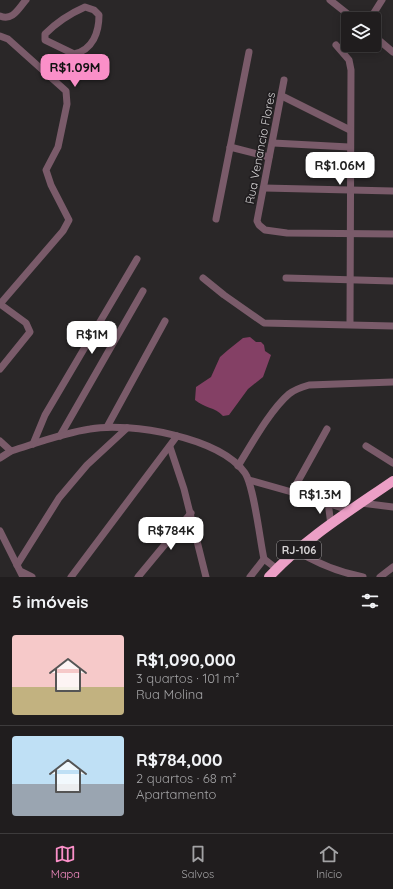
<!DOCTYPE html>
<html lang="pt">
<head>
<meta charset="utf-8">
<style>
	body { margin:0; font-family:Quicksand,sans-serif; background:#2d2a2b; color:#f1f3f6; height:100vh; display:flex; flex-direction:column; font-size:15px; white-space:nowrap }
	* { box-sizing:border-box; margin:0 }
	p { font-size:13px; color:#a2a2a4 }
	.icon { flex:none; width:22px; height:22px; fill:none; stroke:currentColor; stroke-width:2; stroke-linecap:round; stroke-linejoin:round }
	.map { position:relative; height:577px; overflow:hidden }
	.side { display:flex; flex-direction:column; background:#201d1e; flex:1 }
	.side>* { flex:none }
	.tools { position:absolute; left:341px; top:12px; display:grid; gap:8px }
	.tools a { display:grid; place-items:center; width:40px; height:40px; border-radius:4px; background:#201d1e; box-shadow:0 2px 10px #0003,0 0 0 1px #3d3b3c; font-size:20px }
	.price { position:absolute; translate:-50% -34px; padding:0 9px; border-radius:8px; background:#fff; color:#222; font-size:13px; line-height:26px; filter:drop-shadow(0 1px 2px #0008) }
	.price::after { content:''; position:absolute; left:50%; top:24px; width:12px; height:9px; margin-left:-6px; background:inherit; clip-path:polygon(0 0,100% 0,50% 100%) }
	.price.active { background:#fa8fc8; color:#111 }
	ul { padding:0; list-style:none }
	li { display:flex; align-items:center; gap:12px; height:100px; padding:0 12px }
	li+li { border-top:1px solid #3d3b3c }
	li span { display:grid; place-items:center; flex:none; width:112px; height:80px; border-radius:4px; color:#555 }
	li>.icon { margin-inline-start:auto }
	span .icon { width:48px; height:48px; fill:#fffc; stroke-width:1 }
	li b { font-size:17px }
	h2 { display:flex; justify-content:space-between; align-items:center; height:48px; padding:0 12px; font-size:17px }
	.menu { display:flex; justify-content:space-around; align-items:center; height:56px; border-top:1px solid #3d3b3c; background:#201d1e; font-size:11px; color:#a2a2a4 }
	.menu a { display:grid; justify-items:center; gap:2px }
	.menu .active { color:#fa8fc8 }
	.map>svg:first-child { display:block }
</style>
</head>
<body>
<div class="map">
<svg width="393" height="577" viewBox="0 0 393 577">
	<rect width="100%" height="100%" fill="#2a2728"/>
	<!-- forest -->
	<path fill="#844065" d="M 250,337 L 256,342 L 261,342 L 264,345 L 265,351 L 271,355 L 263,377 L 248,389 L 229,415 L 223,416 C 215,407 204,408 195,400 L 196,387 L 211,377 L 220,357 L 228,350 L 243,338 Z"/>
	<g fill="none" stroke-linecap="round" stroke-linejoin="round">
		<!-- minor -->
		<g stroke="#7a5b6a" stroke-width="7">
			<polyline points="330,0 354,19"/>
			<path d="M 85,7 L 94,10 L 99,15 C 99,32 93,50 74,54 L 45,40 L 45,34 C 57,22 69,14 85,7 Z"/>
			<path d="M 0,16 C 13,21 18,9 26,0"/>
			<polyline points="370,19 382,0"/>
			<polyline points="0,36 8,39 66,91 67,104 58,147 46,170 51,185 69,220 63,231 0,304"/>
			<polyline points="374,36 393,52"/>
			<polyline points="336,45 349,60 351,70 350,323"/>
			<polyline points="284,80 257,221 259,225 265,230 287,233 393,234"/>
			<polyline points="282,96 350,130"/>
			<polyline points="273,143 349,147"/>
			<polyline points="230,147 269,157"/>
			<polyline points="264,188 393,191"/>
			<polyline points="216,219 249,52"/>
			<polyline points="203,278 224,295 264,323 393,326"/>
			<polyline points="286,278 393,281"/>
			<polyline points="0,304 26,323 30,332 0,369"/>
			<polyline points="107,427 165,321"/>
			<polyline points="60,436 143,291"/>
			<path d="M 0,441 L 11,451 C 37,443 63,433 90,429 C 130,422 220,437 245,473 C 254,486 260,541 264,559 L 277,569"/>
			<polyline points="33,444 45,415 137,259"/>
			<polyline points="366,446 393,463"/>
			<polyline points="170,447 184,489 206,577"/>
			<polyline points="0,458 11,451"/>
			<path d="M 238,466 C 251,445 271,409 289,394 C 295,389 302,387 309,385 L 393,382"/>
			<polyline points="249,480 313,498 351,511"/>
			<polyline points="292,492 327,429"/>
			<polyline points="328,502 331,525"/>
			<polyline points="361,503 393,507"/>
			<polyline points="0,531 23,577"/>
			<path d="M 297,551 C 318,564 338,572 363,577"/>
			<polyline points="17,565 59,498 87,465 127,428"/>
			<polyline points="22,572 32,577"/>
			<polyline points="71,577 177,436"/>
			<polyline points="138,577 191,513"/>
			<polyline points="250,577 264,559"/>
			<polyline points="380,577 393,567"/>
		</g>
		<!-- highway -->
		<path stroke="#ec9fc6" stroke-width="10" d="M 269,577 C 304,539 351,510 393,481"/>
	</g>
	<g text-anchor="middle" dominant-baseline="central" stroke-width="3.5" stroke-linejoin="round" paint-order="stroke">
		<!-- shield labels -->
		<rect fill="#201d1f" stroke="#9e9c9d" stroke-width="1" x="277" y="541" width="44" height="18" rx="3"/>
		<g font-size="11" font-weight="bold" fill="#d4d2d3">
			<text x="299" y="550">RJ-106</text>
		</g>
		<!-- street labels -->
		<g font-size="12" fill="#d4d2d3" stroke="#201d1f">
			<text transform="translate(260 148) rotate(-79)">Rua Venancio Flores</text>
		</g>
	</g>
</svg>
<div class="tools">
<a><svg class="icon" aria-label="layers" viewBox="0 0 24 24"><path d="M12 4l9 5-9 5-9-5zM3 14l9 5 9-5"/></svg></a>
</div>
<b class="price active" style="left:75px;top:88px">R$1.09M</b>
<b class="price" style="left:340px;top:186px">R$1.06M</b>
<b class="price" style="left:92px;top:355px">R$1M</b>
<b class="price" style="left:320px;top:515px">R$1.3M</b>
<b class="price" style="left:171px;top:551px">R$784K</b>
</div>
<section class="side">
<h2>5 imóveis<svg class="icon" aria-label="filters" viewBox="0 0 24 24"><path d="M4 7h16M4 17h16"/><circle cx="9" cy="7" r="2"/><circle cx="15" cy="17" r="2"/></svg></h2>
<ul>
<li><span style="background:linear-gradient(#f6c9c9 65%,#c2b280 0)"><svg class="icon" aria-label="home" viewBox="0 0 24 24"><path d="M3 11l9-7 9 7M6 9v11h12V9"/></svg></span><div><b>R$1,090,000</b><p>3 quartos · 101 m²</p><p>Rua Molina</p></div></li>
<li><span style="background:linear-gradient(#bfe0f5 60%,#9aa5b1 0)"><svg class="icon" aria-label="home" viewBox="0 0 24 24"><path d="M3 11l9-7 9 7M6 9v11h12V9"/></svg></span><div><b>R$784,000</b><p>2 quartos · 68 m²</p><p>Apartamento</p></div></li>
</ul>
</section>
<nav class="menu">
<a class="active"><svg class="icon" aria-label="map" viewBox="0 0 24 24"><path d="M3 6l6-2 6 2 6-2v14l-6 2-6-2-6 2zM9 4v14M15 6v14"/></svg>Mapa</a>
<a><svg class="icon" aria-label="saved" viewBox="0 0 24 24"><path d="M7 4h10v16l-5-4-5 4z"/></svg>Salvos</a>
<a><svg class="icon" aria-label="home" viewBox="0 0 24 24"><path d="M3 11l9-7 9 7M6 9v11h12V9"/></svg>Início</a>
</nav>
</body>
</html>
